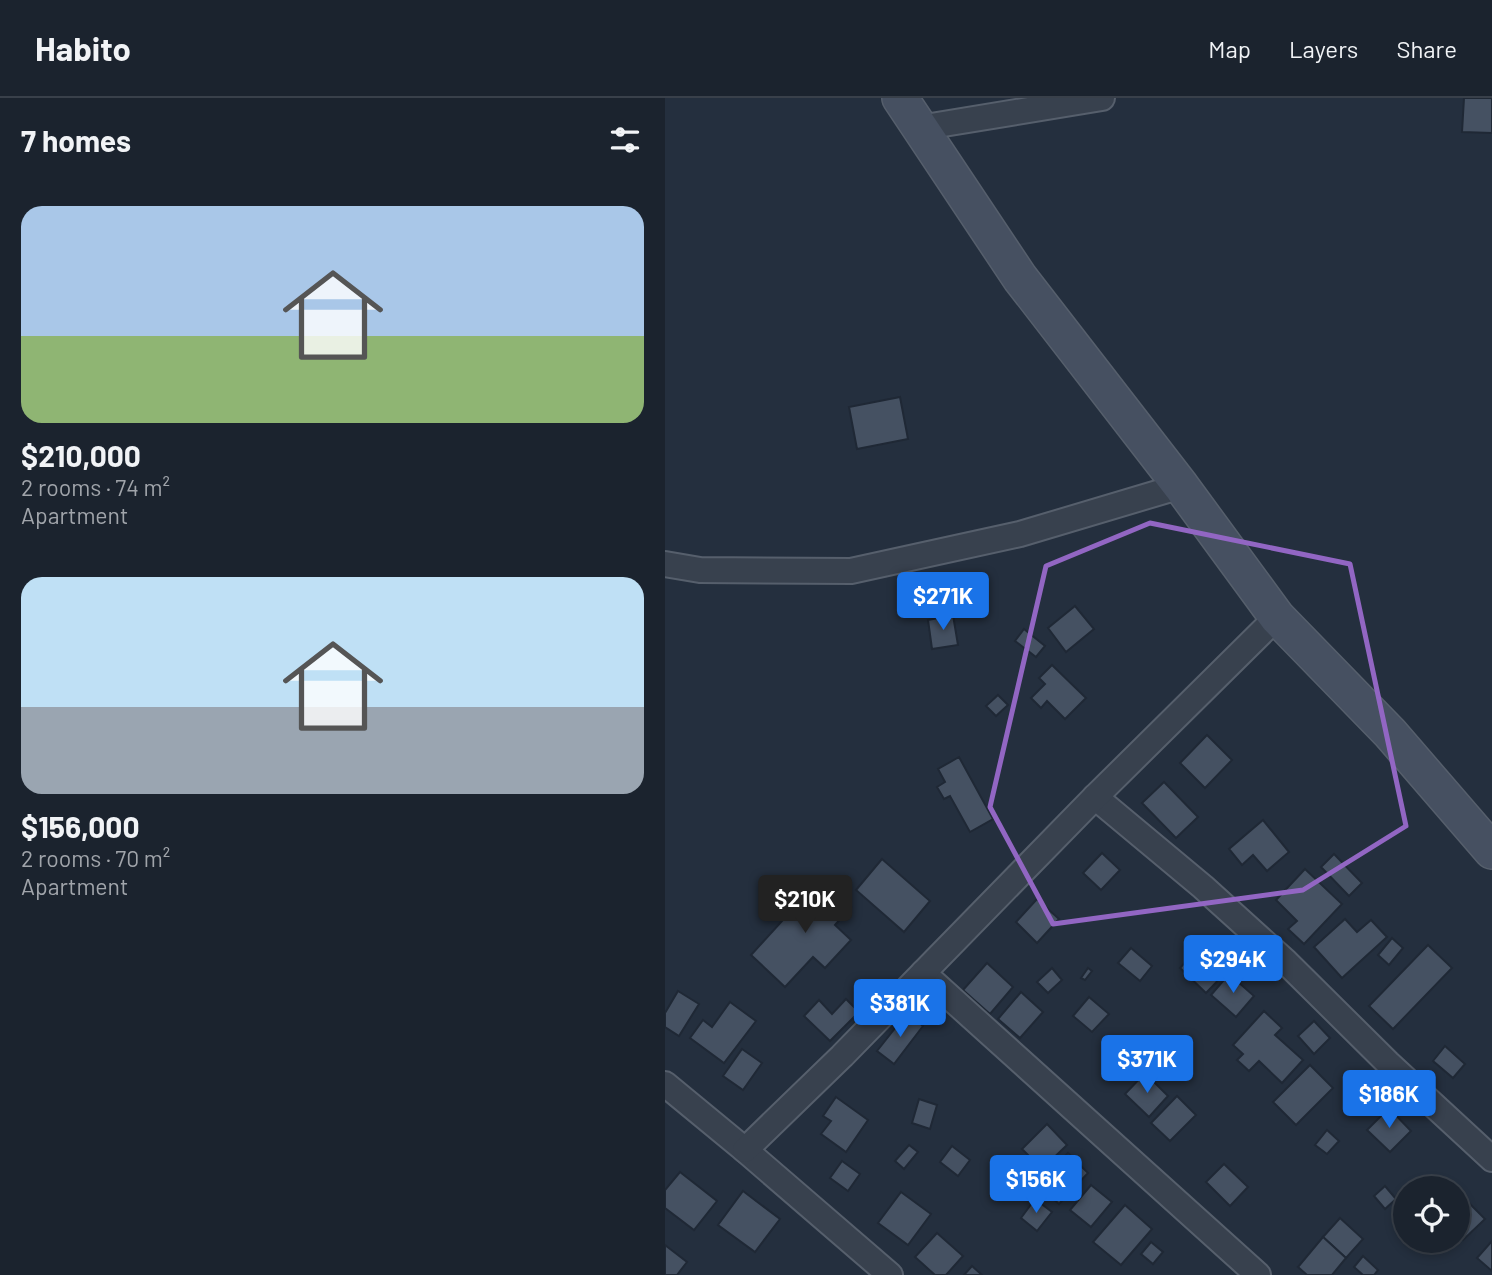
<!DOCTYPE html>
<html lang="en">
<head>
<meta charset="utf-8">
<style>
	body { margin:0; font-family:Barlow,sans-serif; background:#282f3a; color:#f1f3f6; height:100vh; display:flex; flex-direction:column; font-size:26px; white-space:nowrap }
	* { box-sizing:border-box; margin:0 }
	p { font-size:23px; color:#a0a4aa }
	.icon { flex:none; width:38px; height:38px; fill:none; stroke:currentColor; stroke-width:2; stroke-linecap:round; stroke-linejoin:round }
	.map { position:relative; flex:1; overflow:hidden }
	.drawer { display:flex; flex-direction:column; background:#1b232e; width:665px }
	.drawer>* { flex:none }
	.tools { position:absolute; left:728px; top:1078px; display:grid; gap:14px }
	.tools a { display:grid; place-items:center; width:77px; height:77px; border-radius:50%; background:#1b232e; box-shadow:0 4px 10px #0003,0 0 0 2px #39404a; font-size:35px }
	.price { position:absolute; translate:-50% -60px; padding:0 16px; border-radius:7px; background:#1a73e8; color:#fff; font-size:23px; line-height:46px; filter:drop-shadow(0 2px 4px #0008) }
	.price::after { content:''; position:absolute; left:50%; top:42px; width:21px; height:16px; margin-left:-10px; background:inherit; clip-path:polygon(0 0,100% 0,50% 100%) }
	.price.on { background:#222; color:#fff }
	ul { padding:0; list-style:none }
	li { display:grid; align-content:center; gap:14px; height:371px; padding:0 21px }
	li span { display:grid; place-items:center; height:217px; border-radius:21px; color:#555 }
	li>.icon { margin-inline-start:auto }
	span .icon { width:126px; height:126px; fill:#fffc; stroke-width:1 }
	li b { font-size:30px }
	h2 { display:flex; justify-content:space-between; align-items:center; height:84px; padding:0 21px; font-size:30px }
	header { display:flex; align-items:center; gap:42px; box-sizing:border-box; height:98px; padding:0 35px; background:#1b232e; border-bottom:2px solid #39404a }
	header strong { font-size:33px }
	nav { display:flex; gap:38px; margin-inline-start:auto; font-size:24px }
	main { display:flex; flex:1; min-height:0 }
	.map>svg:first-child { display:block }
</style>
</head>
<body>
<header>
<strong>Habito</strong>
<nav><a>Map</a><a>Layers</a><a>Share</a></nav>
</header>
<main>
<section class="drawer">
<h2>7 homes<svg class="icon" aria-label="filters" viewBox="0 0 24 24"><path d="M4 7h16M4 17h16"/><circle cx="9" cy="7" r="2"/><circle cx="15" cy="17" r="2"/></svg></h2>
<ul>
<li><span style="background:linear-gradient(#a9c7e8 60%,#8fb573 0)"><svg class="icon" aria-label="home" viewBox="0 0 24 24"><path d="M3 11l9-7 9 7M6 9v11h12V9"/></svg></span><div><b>$210,000</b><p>2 rooms · 74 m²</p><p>Apartment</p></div></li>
<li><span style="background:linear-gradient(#bfe0f5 60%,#9aa5b1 0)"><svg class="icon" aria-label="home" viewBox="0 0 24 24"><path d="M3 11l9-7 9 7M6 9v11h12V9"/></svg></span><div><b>$156,000</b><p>2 rooms · 70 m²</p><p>Apartment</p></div></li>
</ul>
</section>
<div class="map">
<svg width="827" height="1177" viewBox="0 0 827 1177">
	<rect width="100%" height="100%" fill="#242f3e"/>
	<!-- building -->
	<g fill="#455162" stroke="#1f2835" stroke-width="2">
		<polygon points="799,0 827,0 827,35 797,34"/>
		<polygon points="235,299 243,341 192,351 184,309"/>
		<polygon points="410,508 429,531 401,554 383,530"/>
		<polygon points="288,517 293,547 267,551 263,522"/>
		<polygon points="359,531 380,548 371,559 350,543"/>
		<polygon points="387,567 421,600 400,621 382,603 376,610 366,600 380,586 374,580"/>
		<polygon points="333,597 343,607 331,618 321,608"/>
		<polygon points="542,637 567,662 540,690 515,665"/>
		<polygon points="294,659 328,721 305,734 285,698 279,701 272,689 280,684 273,671"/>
		<polygon points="499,684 533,719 511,740 477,705"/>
		<polygon points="598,722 624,754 602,773 588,757 577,767 564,751"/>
		<polygon points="437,755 455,772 436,792 418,775"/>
		<polygon points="669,756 697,785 684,798 656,769"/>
		<polygon points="217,761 265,803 239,834 191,792"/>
		<polygon points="640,771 677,806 639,846 623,831 632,823 611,802"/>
		<polygon points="156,780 186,809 170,827 186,842 160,870 148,859 120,889 86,857"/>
		<polygon points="372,801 394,821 372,845 351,824"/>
		<polygon points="680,821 692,834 706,822 722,839 677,880 649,849"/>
		<polygon points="727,840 738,850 724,867 713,857"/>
		<polygon points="536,846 563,872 541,895 515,870"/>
		<polygon points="763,847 787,870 728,931 704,908"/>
		<polygon points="466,850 487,868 475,883 453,865"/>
		<polygon points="322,865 348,889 325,916 298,892"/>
		<polygon points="387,870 397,882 383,895 372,884"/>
		<polygon points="423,870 427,873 420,882 416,880"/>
		<polygon points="564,876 589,898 571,919 546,897"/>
		<polygon points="13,893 34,906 14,938 0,929 0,915"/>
		<polygon points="356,894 378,914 355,940 333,921"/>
		<polygon points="424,899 444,916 427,934 408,918"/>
		<polygon points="181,901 194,914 165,943 139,918 154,902 167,916"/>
		<polygon points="65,904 91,923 59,965 25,940 38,922 47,929"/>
		<polygon points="599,913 617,930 610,937 638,962 617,985 594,963 584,973 572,962 578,956 568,947"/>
		<polygon points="242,915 258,928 229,966 212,953"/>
		<polygon points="649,923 665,940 649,956 633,938"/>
		<polygon points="463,941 478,953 462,972 447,960"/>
		<polygon points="780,948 800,966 788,980 768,963"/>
		<polygon points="77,951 97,965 78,992 58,978"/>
		<polygon points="645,967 668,990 631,1027 608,1004"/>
		<polygon points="480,975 503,998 484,1019 460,996"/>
		<polygon points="512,998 531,1017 505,1043 486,1025"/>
		<polygon points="171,999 203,1022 181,1054 156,1036 166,1023 158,1018"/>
		<polygon points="254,1001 272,1007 265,1031 247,1025"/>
		<polygon points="724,1010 746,1033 725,1054 702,1032"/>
		<polygon points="382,1026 402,1047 377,1071 357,1051"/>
		<polygon points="662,1032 674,1043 662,1056 650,1047"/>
		<polygon points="244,1047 253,1054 239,1071 230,1063"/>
		<polygon points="287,1048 305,1062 293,1078 275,1064"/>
		<polygon points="403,1055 423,1075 394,1106 373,1087"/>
		<polygon points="177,1063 195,1076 183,1093 165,1080"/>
		<polygon points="559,1066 583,1089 565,1108 541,1084"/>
		<polygon points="15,1074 52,1103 29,1132 0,1110 0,1092"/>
		<polygon points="426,1087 447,1104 426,1129 405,1112"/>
		<polygon points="720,1088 731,1101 720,1111 709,1098"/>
		<polygon points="78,1093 115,1121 90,1154 53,1127"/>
		<polygon points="236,1094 266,1116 243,1147 213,1125"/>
		<polygon points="370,1101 387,1114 372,1133 356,1120"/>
		<polygon points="803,1104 820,1121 798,1142 793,1136 793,1114"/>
		<polygon points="460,1107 487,1131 456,1167 428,1144"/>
		<polygon points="675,1120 698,1141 681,1160 658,1139"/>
		<polygon points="272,1135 298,1158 281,1177 270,1177 250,1159"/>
		<polygon points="658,1139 681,1160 667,1177 642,1177 633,1169"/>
		<polygon points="827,1143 827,1173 812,1160"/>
		<polygon points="486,1144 498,1154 488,1166 476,1156"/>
		<polygon points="0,1147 22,1164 12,1177 0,1177"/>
		<polygon points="698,1158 713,1172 709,1177 698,1177 689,1169"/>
		<polygon points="307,1168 317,1177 299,1177"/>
	</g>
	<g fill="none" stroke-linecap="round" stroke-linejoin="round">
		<!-- street casing -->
		<g stroke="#565f6c" stroke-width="28">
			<g id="street">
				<polyline points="254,30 437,0"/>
				<polyline points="0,466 35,472 186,473 355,436 516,388"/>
				<polyline points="430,699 538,789 621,864 723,965 827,1061"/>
				<polyline points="258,875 593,1177"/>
				<polyline points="0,986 80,1052 225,1177"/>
				<polyline points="80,1052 177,958 430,699 612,519"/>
			</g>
		</g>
		<!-- secondary casing -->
		<g stroke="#565f6c" stroke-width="38">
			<polyline id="secondary" points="235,0 355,180 516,388 612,519 725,635 827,753"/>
		</g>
		<!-- street -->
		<use href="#street" stroke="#38414e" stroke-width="24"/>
		<!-- secondary -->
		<use href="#secondary" stroke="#465061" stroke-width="35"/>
	</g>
	<!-- marked area -->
	<path fill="none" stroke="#9266c3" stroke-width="5" stroke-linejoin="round" d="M 485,425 L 685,466 L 741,728 L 638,792 L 388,826 L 325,709 L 381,468 Z"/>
</svg>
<div class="tools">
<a><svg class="icon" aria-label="locate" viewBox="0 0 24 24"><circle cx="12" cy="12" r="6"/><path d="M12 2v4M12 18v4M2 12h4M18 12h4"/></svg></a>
</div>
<b class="price" style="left:278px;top:534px">$271K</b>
<b class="price on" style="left:140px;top:837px">$210K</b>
<b class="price" style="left:568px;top:897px">$294K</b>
<b class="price" style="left:235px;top:941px">$381K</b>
<b class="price" style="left:482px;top:997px">$371K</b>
<b class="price" style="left:724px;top:1032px">$186K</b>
<b class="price" style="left:371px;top:1117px">$156K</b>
</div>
</main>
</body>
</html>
